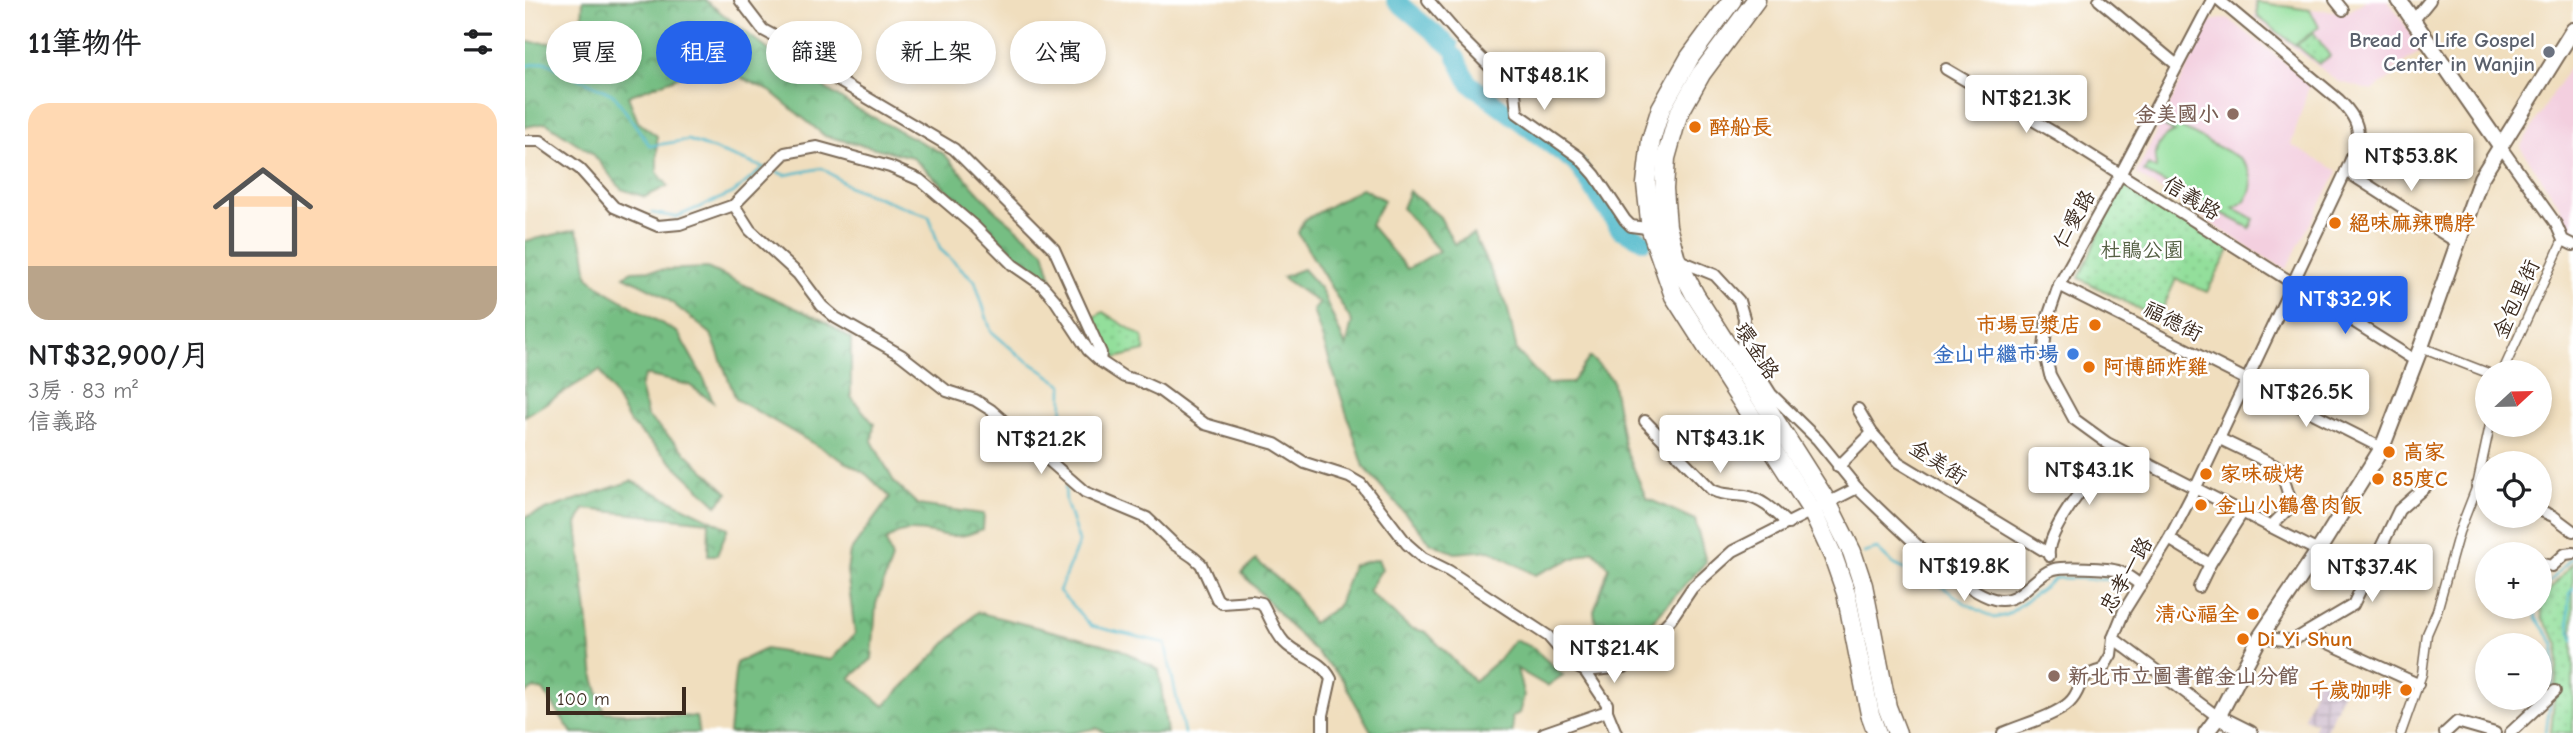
<!DOCTYPE html>
<html lang="zh-TW">
<head>
<meta charset="utf-8">
<style>
	body { margin:0; font-family:"Comic Neue","LXGW WenKai TC",sans-serif; background:#f2f2f2; color:#202124; height:100vh; display:flex; flex-direction:column; font-size:26px; white-space:nowrap }
	* { box-sizing:border-box; margin:0 }
	p { font-size:23px; color:#757577 }
	.icon { flex:none; width:38px; height:38px; fill:none; stroke:currentColor; stroke-width:2; stroke-linecap:round; stroke-linejoin:round }
	.map { position:relative; flex:1; overflow:hidden }
	.side { display:flex; flex-direction:column; background:#fff; width:525px }
	.side>* { flex:none }
	.guide { position:absolute; left:21px; top:21px; width:665px; height:63px; display:flex; gap:14px }
	.needle { width:46px; rotate:68deg }
	.buttons { position:absolute; left:1950px; top:360px; display:grid; gap:14px }
	.buttons a { display:grid; place-items:center; width:77px; height:77px; border-radius:50%; background:#fff; box-shadow:0 4px 10px #0003; font-size:35px }
	.scale { position:absolute; left:21px; bottom:18px; width:140px; box-sizing:border-box; padding-left:7px; border:4px solid #3b2a1e; border-top:0; font-size:19px; line-height:24px; white-space:nowrap; color:#3b2a1e; -webkit-text-stroke:5px #fff; paint-order:stroke }
	.price { position:absolute; translate:-50% -60px; padding:0 16px; border-radius:7px; background:#fff; color:#222; font-size:23px; line-height:46px; filter:drop-shadow(0 2px 4px #0008) }
	.price::after { content:''; position:absolute; left:50%; top:42px; width:21px; height:16px; margin-left:-10px; background:inherit; clip-path:polygon(0 0,100% 0,50% 100%) }
	.price.active { background:#2563eb; color:#fff }
	ul { padding:0; list-style:none }
	li { display:grid; align-content:center; gap:14px; height:371px; padding:0 28px }
	li span { display:grid; place-items:center; height:217px; border-radius:21px; color:#555 }
	li>.icon { margin-inline-start:auto }
	span .icon { width:126px; height:126px; fill:#fffc; stroke-width:1 }
	li b { font-size:30px }
	h2 { display:flex; justify-content:space-between; align-items:center; height:84px; padding:0 28px; font-size:30px }
	.pill { padding:0 24px; border-radius:32px; background:#fff; box-shadow:0 4px 10px #0003; font-size:24px; line-height:63px }
	.pill.active { background:#2563eb; color:#fff }
	main { display:flex; flex:1; min-height:0 }
	.map>svg:first-child { display:block }
</style>
</head>
<body>
<main>
<section class="side">
<h2>11筆物件<svg class="icon" aria-label="filters" viewBox="0 0 24 24"><path d="M4 7h16M4 17h16"/><circle cx="9" cy="7" r="2"/><circle cx="15" cy="17" r="2"/></svg></h2>
<ul>
<li><span style="background:linear-gradient(#ffd9b3 75%,#b9a48a 0)"><svg class="icon" aria-label="home" viewBox="0 0 24 24"><path d="M3 11l9-7 9 7M6 9v11h12V9"/></svg></span><div><b>NT$32,900/月</b><p>3房 · 83 m²</p><p>信義路</p></div></li>
</ul>
</section>
<div class="map">
<svg width="2048" height="733" viewBox="0 0 2048 733">
	<defs>
		<pattern id="industrial-grid" width="8" height="8" patternUnits="userSpaceOnUse" patternTransform="scale(1.75)"><rect width="8" height="8" fill="#cfbdce"/><path d="M0 4h8M4 0v8" fill="none" stroke="#a99aa7"/></pattern>
		<pattern id="forest-crowns" width="20" height="18" patternUnits="userSpaceOnUse" patternTransform="scale(1.75)"><rect width="20" height="18" fill="#76be83"/><path d="M2 6a3 3 0 1 1 6 0M12 15a3 3 0 1 1 6 0" fill="none" stroke="#629b6b"/></pattern>
		<pattern id="park-dots" width="8" height="8" patternUnits="userSpaceOnUse" patternTransform="scale(1.75)"><rect width="8" height="8" fill="#93df9b"/><path d="M2 2h.1M6 6h.1" fill="none" stroke="#80c085" stroke-width="1.8" stroke-linecap="round"/></pattern>
	</defs>
	<rect width="100%" height="100%" fill="#fff"/>
	<filter id="ink" filterUnits="userSpaceOnUse"><feTurbulence type="fractalNoise" baseFrequency=".0143" numOctaves="2"/><feDisplacementMap in="SourceGraphic" scale="14" xChannelSelector="R" yChannelSelector="G"/><feConvolveMatrix kernelMatrix="1 2 1 2 8 2 1 2 1" color-interpolation-filters="sRGB"/></filter>
	<filter id="wash" filterUnits="userSpaceOnUse"><feTurbulence type="fractalNoise" baseFrequency=".00686" numOctaves="4" result="noise"/><feDisplacementMap in="SourceGraphic" scale="28" xChannelSelector="R" yChannelSelector="G"/><feGaussianBlur stdDeviation="1.57" result="paint"/><feColorMatrix in="noise" values="0 0 0 0 0 0 0 0 0 0 0 0 0 0 0 0 0 1.4 0 .05"/><feComposite in="paint" operator="in"/></filter>
	<g filter="url(#wash)">
		<rect width="100%" height="100%" fill="#f0debe"/>
		<!-- built -->
		<g fill="#f3cfdf">
			<polygon points="1841,0 1863,0 1897,50 1868,70 1870,74 1847,91 1812,81 1729,17 1731,14 1729,1 1767,8 1823,12"/>
			<polygon points="1703,18 1785,83 1766,145 1813,171 1761,269 1727,250 1611,174 1685,21"/>
			<polygon points="2048,61 2048,238 2035,215 2037,209 1995,147"/>
		</g>
		<!-- industrial -->
		<polygon fill="url(#industrial-grid)" points="1793,678 1819,689 1800,733 1788,733 1791,723 1779,718"/>
		<!-- green -->
		<g fill="#93df9b" stroke="#67845c" stroke-width="2">
			<polygon points="1731,2 1785,10 1794,27 1770,45 1733,17"/>
			<path d="M 1643,121 L 1715,158 C 1731,174 1732,198 1708,208 L 1729,219 L 1725,228 L 1619,172 L 1623,165 L 1631,169 C 1629,153 1632,137 1650,132 L 1640,127 Z"/>
		</g>
		<!-- forest -->
		<g fill="url(#forest-crowns)" stroke="#587450" stroke-width="2">
			<polygon points="58,0 180,0 246,52 330,108 419,154 471,211 519,251 527,279 499,262 387,157 300,136 245,91 206,73 166,72 103,96 113,122 132,136 132,172 143,186 120,197 96,189 68,154 21,123 0,127 0,42 30,43 57,22"/>
			<polygon points="837,188 859,200 845,225 882,269 914,251 877,208 884,191 915,217 929,244 948,234 982,305 992,351 1022,384 1046,383 1065,357 1087,379 1099,445 1121,498 1170,520 1181,562 1091,661 1077,665 1069,611 1084,567 1068,550 1010,575 965,550 930,553 906,543 839,467 788,310 794,303 757,277 778,269 796,289 821,347 827,322 773,233 778,221"/>
			<polygon points="51,230 59,248 63,277 81,291 153,333 179,379 188,402 164,385 120,375 115,387 122,416 203,493 192,505 105,423 75,370 0,416 0,241"/>
			<path d="M 182,268 L 299,321 L 326,339 L 326,397 L 349,424 L 347,441 L 369,482 L 393,505 L 459,514 L 458,529 C 449,532 440,537 431,536 C 406,536 381,522 361,541 L 367,559 L 351,604 L 347,659 L 325,678 L 359,706 L 452,612 L 593,648 L 634,670 L 642,733 L 581,733 L 572,728 L 547,733 L 204,733 L 211,663 L 240,649 L 306,660 L 330,634 L 322,571 L 325,552 L 365,497 L 341,474 L 211,399 L 186,334 L 136,294 L 99,276 L 107,271 Z"/>
			<polygon points="106,481 203,528 192,555 183,555 184,522 59,509 52,524 69,678 79,712 171,717 174,733 47,733 19,691 9,688 0,694 0,517"/>
			<polygon points="853,559 857,569 843,591 885,628 901,632 949,681 973,660 989,640 1007,647 1038,675 1022,686 992,669 999,696 994,713 987,717 988,733 847,733 816,677 768,629 717,573 731,560 767,591 787,623 812,607 828,565"/>
		</g>
		<!-- park -->
		<g fill="url(#park-dots)" stroke="#67845c" stroke-width="2">
			<polygon points="1789,33 1805,56 1794,64 1771,45"/>
			<polygon points="1597,183 1705,250 1682,292 1651,279 1633,319 1554,278"/>
			<polygon points="578,312 618,337 620,351 582,360 563,321"/>
			<polygon points="2048,563 2048,733 2026,733 2034,644 2017,618 2016,606 2020,595"/>
		</g>
		<g fill="none" stroke-linecap="round" stroke-linejoin="round">
			<!-- stream -->
			<g stroke="#4cb7c9" stroke-width="2.5">
				<polyline points="0,66 20,62 89,95 125,146 163,140 240,168"/>
				<polyline points="252,172 260,175 297,168 325,187 404,216 415,249 450,281 466,331 494,355 538,385 537,464"/>
				<polyline points="127,213 151,217 208,193 236,170"/>
				<polyline points="540,487 541,502 554,542 534,591 566,626 640,643 659,733"/>
				<polyline points="1339,553 1352,549 1368,564 1415,585 1440,603 1469,618 1482,615 1531,578 1591,580 1606,588"/>
				<path d="M 2048,588 C 2040,600 2043,626 2048,640"/>
				<polyline points="2014,594 2047,557"/>
				<polyline points="2010,607 2011,618 2030,645 2026,689"/>
				<polyline points="2021,733 2025,702"/>
			</g>
			<!-- river -->
			<g stroke="#4cb7c9" stroke-width="18">
				<polyline points="870,0 925,46"/>
				<polyline points="931,57 944,83 1052,165 1095,230 1119,241"/>
			</g>
		</g>
	</g>
	<g filter="url(#ink)">
		<g fill="none" stroke-linecap="round" stroke-linejoin="round">
			<!-- pedestrian casing -->
			<g stroke="#7a6956" stroke-width="11">
				<g id="pedestrian">
					<polyline points="1896,347 1963,373"/>
					<polyline points="1977,373 2038,240"/>
					<polyline points="1876,733 1897,674 1902,634 1912,611 1934,532 1952,486 1965,425"/>
				</g>
			</g>
			<!-- minor casing -->
			<g stroke="#7a6956" stroke-width="14">
				<g id="minor">
					<polyline points="215,0 238,30 270,47 285,64 429,149 529,249 576,353 575,361"/>
					<polyline points="903,0 937,39 990,92 992,113 1054,157 1070,175 1100,220 1106,226 1129,229"/>
					<polyline points="1574,0 1652,65"/>
					<polyline points="1687,0 1595,175 1534,285 1522,320 1519,349 1525,375 1549,419 1582,443 1793,551"/>
					<polyline points="1810,0 1818,10"/>
					<polyline points="1888,21 1905,0"/>
					<polyline points="1421,69 1535,136 1891,361"/>
					<path d="M 0,141 L 16,141 L 55,169 L 89,207 L 133,226 L 155,224 L 209,205 L 260,153 L 292,147 L 365,167 L 395,180 L 449,226 L 488,265 L 517,285 L 530,300 L 563,350 L 575,361 L 599,377 L 612,380 L 634,390 L 680,424 L 750,444 L 780,463 L 824,477 L 836,484 L 882,544 L 898,558 L 924,571 L 1023,636 L 1048,665 L 1060,671 L 1099,667 L 1146,619 L 1167,588 L 1208,551 L 1332,488 C 1362,516 1433,590 1469,599 C 1495,606 1508,575 1529,569 C 1538,566 1584,568 1593,571 C 1601,573 1609,581 1616,585"/>
					<polyline points="1976,147 2031,224 2038,240 2048,245"/>
					<polyline points="1821,171 1933,243"/>
					<path d="M 209,205 L 225,230 L 273,274 L 297,306 L 311,318 L 376,355 L 422,391 L 450,400 L 466,410 L 560,492 L 622,518 L 649,544 L 668,557 L 676,564 L 692,599 L 697,603 L 727,601 L 737,603 C 744,615 749,631 759,642 C 774,658 795,658 806,679 L 798,715 L 798,733"/>
					<polyline points="1151,259 1190,275 1214,301 1219,318 1217,348 1246,394 1293,440 1332,488"/>
					<polyline points="1534,285 1857,448"/>
					<polyline points="1333,409 1347,433 1373,462 1523,553"/>
					<path d="M 1120,421 L 1187,490 C 1199,496 1208,494 1220,496 C 1238,499 1251,513 1263,524"/>
					<polyline points="1693,438 1755,468 1767,505 1745,527"/>
					<polyline points="1313,467 1347,433"/>
					<polyline points="1952,486 1962,490"/>
					<polyline points="2014,510 2028,516 2048,531"/>
					<polyline points="1644,539 1685,564"/>
					<polyline points="1978,553 1986,555"/>
					<path d="M 1524,556 C 1520,530 1573,469 1590,447"/>
					<polyline points="2014,563 2027,566 2040,554 2048,553"/>
					<polyline points="1674,587 1685,564 1717,513"/>
					<polyline points="1781,633 1893,684"/>
					<polyline points="1735,637 1767,641 1828,605 1874,510 1908,480"/>
					<polyline points="1060,671 1082,704 1082,711 1091,733"/>
					<path d="M 1693,717 L 1588,638 L 1599,611 L 1644,539 L 1671,487 L 1821,171 C 1835,139 1841,126 1814,100 L 1694,0"/>
					<polyline points="1019,733 1082,711"/>
					<path d="M 1478,733 C 1496,725 1530,716 1544,703 C 1560,688 1548,677 1577,670 L 1586,655 L 1588,638"/>
					<polyline points="1920,733 1932,722 1970,733"/>
					<polyline points="1985,733 2030,691"/>
				</g>
			</g>
			<!-- tertiary casing -->
			<g stroke="#7a6956" stroke-width="18">
				<g id="tertiary">
					<polyline points="1874,0 1976,147"/>
					<polyline points="1693,717 1725,733"/>
					<polyline points="1681,733 1693,717 1735,637 1793,551 1857,448 1896,347 1956,178 2048,30"/>
				</g>
			</g>
			<!-- primary casing -->
			<g stroke="#7a6956" stroke-width="21">
				<g id="primary">
					<polyline points="1207,0 1165,57 1136,108 1126,140 1121,184 1126,230 1149,296 1287,511 1308,556 1321,593 1345,714 1352,733"/>
					<polyline points="1231,0 1176,74 1153,115 1141,158 1139,189 1142,226 1151,259 1170,295 1302,502 1327,552 1338,585 1362,707 1372,733"/>
				</g>
			</g>
			<!-- pedestrian -->
			<use href="#pedestrian" stroke="#fff" stroke-width="8"/>
			<!-- minor -->
			<use href="#minor" stroke="#fff" stroke-width="10"/>
			<!-- tertiary -->
			<use href="#tertiary" stroke="#fff" stroke-width="14"/>
			<!-- primary -->
			<use href="#primary" stroke="#fff" stroke-width="18"/>
		</g>
	</g>
	<!-- markers -->
	<circle fill="#6b7280" stroke="#fff" stroke-width="2.5" cx="2024" cy="52" r="7"/>
	<g fill="#8d6e63" stroke="#fff" stroke-width="2.5">
		<circle cx="1708" cy="114" r="7"/>
		<circle cx="1529" cy="676" r="7"/>
	</g>
	<g fill="#e8710a" stroke="#fff" stroke-width="2.5">
		<circle cx="1170" cy="127" r="7"/>
		<circle cx="1810" cy="223" r="7"/>
		<circle cx="1570" cy="325" r="7"/>
		<circle cx="1564" cy="367" r="7"/>
		<circle cx="1864" cy="452" r="7"/>
		<circle cx="1681" cy="474" r="7"/>
		<circle cx="1853" cy="479" r="7"/>
		<circle cx="1676" cy="505" r="7"/>
		<circle cx="1728" cy="614" r="7"/>
		<circle cx="1718" cy="639" r="7"/>
		<circle cx="1881" cy="690" r="7"/>
	</g>
	<circle fill="#3f7fe0" stroke="#fff" stroke-width="2.5" cx="1548" cy="354" r="7"/>
	<g text-anchor="middle" dominant-baseline="central" stroke-width="5" stroke-linejoin="round" paint-order="stroke">
		<!-- worship labels -->
		<g font-size="21" font-weight="bold" fill="#5b616d" stroke="#fff" text-anchor="end">
			<text x="2010" y="40">Bread of Life Gospel<tspan x="2010" dy="24">Center in Wanjin</tspan></text>
		</g>
		<!-- education labels -->
		<g font-size="21" font-weight="bold" fill="#785e54" stroke="#fff" text-anchor="end">
			<text x="1694" y="114">金美國小</text>
			<text x="1543" y="676" text-anchor="start">新北市立圖書館金山分館</text>
		</g>
		<!-- food labels -->
		<g font-size="21" font-weight="bold" fill="#c56008" stroke="#fff" text-anchor="start">
			<text x="1184" y="127">醉船長</text>
			<text x="1824" y="223">絕味麻辣鴨脖</text>
			<text x="1556" y="325" text-anchor="end">市場豆漿店</text>
			<text x="1578" y="367">阿博師炸雞</text>
			<text x="1878" y="452">高家</text>
			<text x="1695" y="474">家味碳烤</text>
			<text x="1867" y="479">85度C</text>
			<text x="1690" y="505">金山小鶴魯肉飯</text>
			<text x="1714" y="614" text-anchor="end">清心福全</text>
			<text x="1732" y="639">Di Yi Shun</text>
			<text x="1867" y="690" text-anchor="end">千歲咖啡</text>
		</g>
		<!-- street labels -->
		<g font-size="21" fill="#3b2a1e" stroke="#fff">
			<text transform="translate(1667 198) rotate(32)">信義路</text>
			<text transform="translate(1549 219) rotate(-61)">仁愛路</text>
			<text transform="translate(1991 299) rotate(-66)">金包里街</text>
			<text transform="translate(1648 321) rotate(27)">福德街</text>
			<text transform="translate(1232 351) rotate(57)">環金路</text>
			<text transform="translate(1413 462) rotate(33)">金美街</text>
			<text transform="translate(1601 575) rotate(-60)">忠孝一路</text>
		</g>
		<!-- park labels -->
		<g font-size="21" fill="#556044" stroke="#fff">
			<text x="1617" y="250">杜鵑公園</text>
		</g>
		<!-- shop labels -->
		<g font-size="21" font-weight="bold" fill="#366cbe" stroke="#fff" text-anchor="end">
			<text x="1534" y="354">金山中繼市場</text>
		</g>
	</g>
</svg>
<div class="buttons">
<a><svg class="needle" viewBox="-14 -14 28 28"><path d="M0-13l5 13h-10z" fill="#e53935"/><path d="M0 13l5-13h-10z" fill="#757577"/></svg></a>
<a><svg class="icon" aria-label="locate" viewBox="0 0 24 24"><circle cx="12" cy="12" r="6"/><path d="M12 2v4M12 18v4M2 12h4M18 12h4"/></svg></a>
<a>+</a>
<a>−</a>
</div>
<div class="scale">100 m</div>
<b class="price" style="left:1019px;top:112px">NT$48.1K</b>
<b class="price" style="left:1501px;top:135px">NT$21.3K</b>
<b class="price" style="left:1886px;top:193px">NT$53.8K</b>
<b class="price active" style="left:1820px;top:336px">NT$32.9K</b>
<b class="price" style="left:1781px;top:429px">NT$26.5K</b>
<b class="price" style="left:1195px;top:475px">NT$43.1K</b>
<b class="price" style="left:516px;top:476px">NT$21.2K</b>
<b class="price" style="left:1564px;top:507px">NT$43.1K</b>
<b class="price" style="left:1439px;top:603px">NT$19.8K</b>
<b class="price" style="left:1847px;top:604px">NT$37.4K</b>
<b class="price" style="left:1089px;top:685px">NT$21.4K</b>
<div class="guide">
<a class="pill">買屋</a>
<a class="pill active">租屋</a>
<a class="pill">篩選</a>
<a class="pill">新上架</a>
<a class="pill">公寓</a>
</div>
</div>
</main>
</body>
</html>
